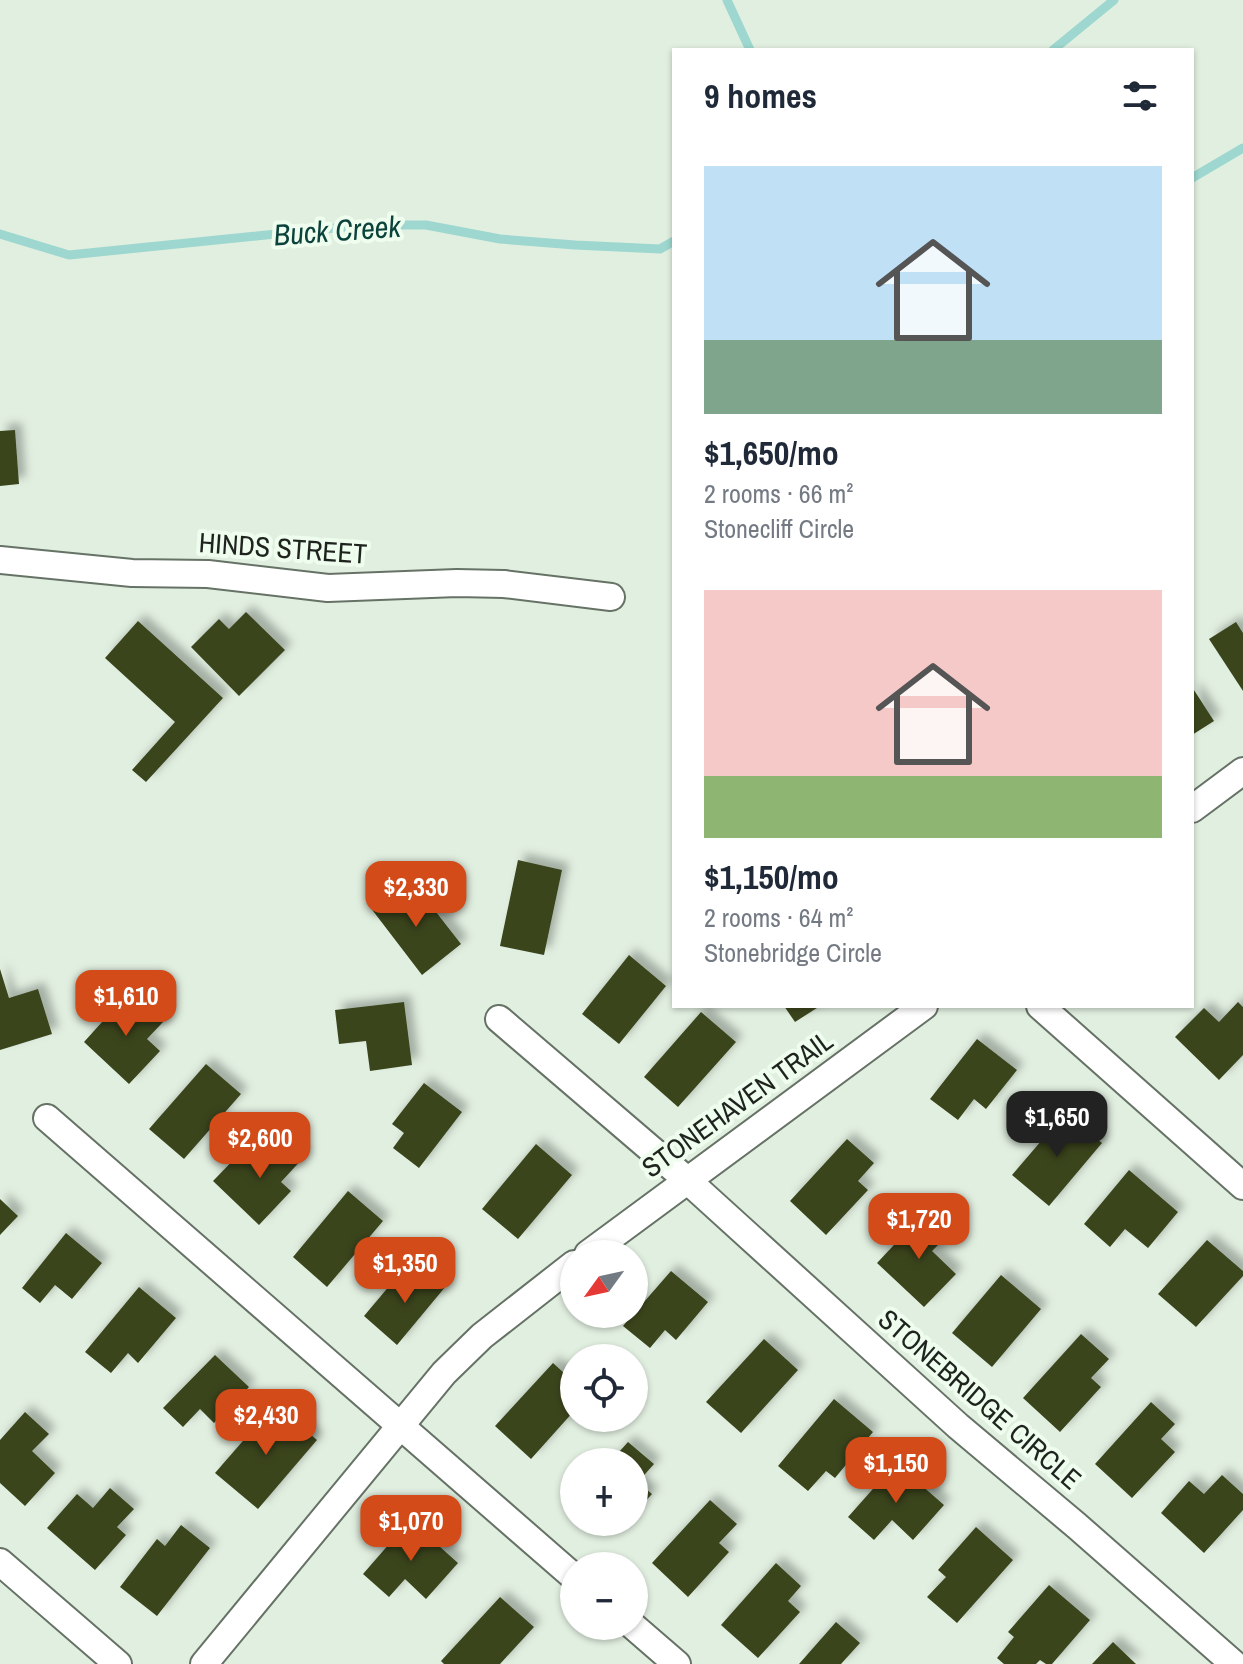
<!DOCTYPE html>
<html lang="en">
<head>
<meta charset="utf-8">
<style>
	body { margin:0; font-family:"Archivo Narrow",sans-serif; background:#f2f2f3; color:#1f2937; height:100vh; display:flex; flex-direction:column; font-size:30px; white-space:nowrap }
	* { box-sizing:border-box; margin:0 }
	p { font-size:26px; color:#747a83 }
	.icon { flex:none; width:44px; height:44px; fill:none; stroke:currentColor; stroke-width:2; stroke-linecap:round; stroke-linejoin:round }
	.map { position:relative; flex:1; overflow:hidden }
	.panel { position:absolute; left:672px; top:48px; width:522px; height:960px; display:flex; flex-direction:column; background:#fff; border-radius:0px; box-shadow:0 2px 6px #0004 }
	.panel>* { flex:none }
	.needle { width:52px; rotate:237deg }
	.fabs { position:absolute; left:560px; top:1240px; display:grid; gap:16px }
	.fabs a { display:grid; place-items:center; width:88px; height:88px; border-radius:50%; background:#fff; box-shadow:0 2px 6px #0004; font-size:40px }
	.price { position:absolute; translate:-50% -68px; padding:0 18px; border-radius:16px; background:#d24b18; color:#fff; font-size:26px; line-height:52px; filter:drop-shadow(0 2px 4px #0008) }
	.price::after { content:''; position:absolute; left:50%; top:48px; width:24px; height:18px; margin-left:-12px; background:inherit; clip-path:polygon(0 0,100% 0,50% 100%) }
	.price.active { background:#222; color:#fff }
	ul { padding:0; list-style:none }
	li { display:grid; align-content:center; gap:16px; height:424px; padding:0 32px }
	li span { display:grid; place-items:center; height:248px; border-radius:0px; color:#555 }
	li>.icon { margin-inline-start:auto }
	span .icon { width:144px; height:144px; fill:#fffc; stroke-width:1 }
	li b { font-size:34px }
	h2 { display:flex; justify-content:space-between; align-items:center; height:96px; padding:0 32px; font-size:34px }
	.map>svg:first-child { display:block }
</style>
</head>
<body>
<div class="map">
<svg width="1243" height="1664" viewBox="0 0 1243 1664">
	<defs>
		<filter id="shadow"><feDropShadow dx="7" dy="-7" stdDeviation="4" flood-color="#0004"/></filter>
	</defs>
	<rect width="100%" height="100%" fill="#e1efe0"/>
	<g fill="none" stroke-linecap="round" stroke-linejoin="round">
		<!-- stream -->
		<g stroke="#9dd7cf" stroke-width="9">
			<polyline points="727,0 750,50"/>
			<polyline points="1053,50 1114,0"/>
			<polyline points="1192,178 1243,148"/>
			<polyline points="0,234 69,255 364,225 426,225 500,239 575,245 660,249 674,241"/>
		</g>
	</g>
	<!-- building -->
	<g fill="#3a451f" filter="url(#shadow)">
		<polygon points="15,430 19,484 0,486 0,431"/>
		<polygon points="246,612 285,650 239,696 191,647 219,619 229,629"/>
		<polygon points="138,621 223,698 146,782 132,770 175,722 105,658"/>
		<polygon points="1236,622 1243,633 1243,691 1209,639"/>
		<polygon points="1192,687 1214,721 1192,735"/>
		<polygon points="518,860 562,870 544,955 500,946"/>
		<polygon points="398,885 411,903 422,894 461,944 422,975 370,907"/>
		<polygon points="629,955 666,986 619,1044 582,1014"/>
		<polygon points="0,969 9,998 38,989 52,1034 0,1050"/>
		<polygon points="130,991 163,1022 147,1039 160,1051 129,1084 84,1042"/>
		<polygon points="404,1002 412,1065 370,1071 366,1041 339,1044 335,1010"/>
		<polygon points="1238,1002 1243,1007 1243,1055 1219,1080 1175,1037 1204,1008 1219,1022"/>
		<polygon points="784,1006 820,1006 795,1022"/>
		<polygon points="701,1012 736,1042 678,1107 644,1077"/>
		<polygon points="977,1039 1017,1070 986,1109 974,1099 958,1120 930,1099"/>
		<polygon points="206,1064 241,1094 184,1159 149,1129"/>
		<polygon points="424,1083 462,1112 419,1168 393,1148 404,1133 392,1124"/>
		<polygon points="1066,1112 1102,1143 1049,1206 1012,1175"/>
		<polygon points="283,1137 304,1157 281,1182 291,1191 259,1225 213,1181 245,1148 259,1162"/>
		<polygon points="847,1139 874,1163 858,1181 868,1190 826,1235 790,1201"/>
		<polygon points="536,1144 572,1175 518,1239 482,1209"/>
		<polygon points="1129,1170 1178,1212 1148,1248 1125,1229 1110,1247 1084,1224"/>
		<polygon points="348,1191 383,1221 327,1287 293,1257"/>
		<polygon points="0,1199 18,1216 0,1235"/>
		<polygon points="924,1213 947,1236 932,1251 956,1274 924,1307 877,1263"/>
		<polygon points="66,1233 102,1263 72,1299 55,1285 40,1303 22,1288"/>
		<polygon points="1207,1240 1243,1271 1243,1276 1196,1327 1158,1294"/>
		<polygon points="423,1266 446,1286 397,1345 364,1316 396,1278 406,1286"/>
		<polygon points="671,1271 708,1302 676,1340 665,1330 650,1348 623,1326"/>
		<polygon points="1001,1275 1041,1309 992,1367 952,1333"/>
		<polygon points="139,1287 176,1318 138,1363 128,1353 111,1373 85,1352"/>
		<polygon points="1081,1334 1109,1359 1091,1378 1101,1387 1060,1432 1023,1398"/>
		<polygon points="764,1339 798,1370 741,1433 706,1402"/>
		<polygon points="215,1355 249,1387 214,1423 200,1409 183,1427 163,1408"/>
		<polygon points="553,1363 574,1382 574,1411 531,1459 495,1426"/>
		<polygon points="834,1399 873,1432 835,1478 826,1471 808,1491 778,1466"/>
		<polygon points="1151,1402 1175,1424 1161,1439 1175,1452 1132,1498 1095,1464"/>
		<polygon points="275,1404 317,1440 258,1509 215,1473"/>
		<polygon points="25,1412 49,1434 32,1451 55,1473 25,1506 0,1483 0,1440"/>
		<polygon points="628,1442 654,1464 638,1482 652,1494 634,1514 634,1462 610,1462"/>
		<polygon points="896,1463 944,1505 913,1540 892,1520 874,1540 848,1517"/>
		<polygon points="1222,1475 1243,1494 1243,1510 1204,1553 1161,1513 1189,1481 1204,1494"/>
		<polygon points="110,1488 134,1509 117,1527 126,1535 95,1570 47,1528 77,1494 93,1508"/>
		<polygon points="710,1500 737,1524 719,1543 729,1552 688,1597 652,1563"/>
		<polygon points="410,1520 458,1563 426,1599 405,1579 389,1597 363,1574"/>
		<polygon points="181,1525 210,1548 157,1616 120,1587 157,1539 165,1546"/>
		<polygon points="976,1527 1013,1560 957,1623 927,1597 946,1577 938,1570"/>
		<polygon points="776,1563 801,1586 788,1601 800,1612 758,1658 721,1625"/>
		<polygon points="1049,1585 1090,1620 1052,1664 1046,1664 1040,1660 1036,1664 1004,1664 997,1658 1014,1637 1008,1632"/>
		<polygon points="500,1597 534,1627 500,1664 444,1664 441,1661"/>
		<polygon points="836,1622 860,1643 841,1664 799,1664"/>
		<polygon points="1113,1642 1136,1664 1092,1664"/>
	</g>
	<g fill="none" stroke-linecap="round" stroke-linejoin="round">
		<!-- minor casing -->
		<g stroke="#657265" stroke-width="30">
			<g id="minor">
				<polyline points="0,560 132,573 208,574 328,588 457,583 504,584 611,597"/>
				<polyline points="1192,809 1243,771"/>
				<polyline points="1040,1006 1243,1186"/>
				<polyline points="499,1019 687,1180 958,1426 1077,1526 1234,1664"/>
				<polyline points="47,1118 574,1577"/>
				<polyline points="588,1254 924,1006"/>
				<polyline points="0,1562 118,1664"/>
				<polyline points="633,1626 677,1664"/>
				<polyline points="204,1664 444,1373 482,1336 574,1264"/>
			</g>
		</g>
		<!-- minor -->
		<use href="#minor" stroke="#fff" stroke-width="26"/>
	</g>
	<g text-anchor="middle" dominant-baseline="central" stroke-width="8" stroke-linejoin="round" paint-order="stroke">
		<!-- street labels -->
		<g font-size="28" fill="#1e231e" stroke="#eefded">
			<text transform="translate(283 548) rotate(4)">HINDS STREET</text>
			<text transform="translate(737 1104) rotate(-36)">STONEHAVEN TRAIL</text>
			<text transform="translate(980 1399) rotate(41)">STONEBRIDGE CIRCLE</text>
		</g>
		<!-- water labels -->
		<g font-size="30" font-style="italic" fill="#0c423c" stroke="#eefded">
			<text transform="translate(337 230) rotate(-4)">Buck Creek</text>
		</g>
	</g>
</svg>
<div class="fabs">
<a><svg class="needle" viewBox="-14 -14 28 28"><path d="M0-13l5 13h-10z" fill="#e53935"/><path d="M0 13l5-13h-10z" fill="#747a83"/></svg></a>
<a><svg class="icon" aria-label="locate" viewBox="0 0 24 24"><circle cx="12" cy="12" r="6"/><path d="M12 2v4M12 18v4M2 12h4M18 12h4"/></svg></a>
<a>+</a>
<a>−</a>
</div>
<b class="price" style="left:416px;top:929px">$2,330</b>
<b class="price" style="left:126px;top:1038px">$1,610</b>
<b class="price active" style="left:1057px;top:1159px">$1,650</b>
<b class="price" style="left:260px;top:1180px">$2,600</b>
<b class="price" style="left:919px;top:1261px">$1,720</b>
<b class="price" style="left:405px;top:1305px">$1,350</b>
<b class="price" style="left:266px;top:1457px">$2,430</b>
<b class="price" style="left:896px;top:1505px">$1,150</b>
<b class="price" style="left:411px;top:1563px">$1,070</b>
<section class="panel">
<h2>9 homes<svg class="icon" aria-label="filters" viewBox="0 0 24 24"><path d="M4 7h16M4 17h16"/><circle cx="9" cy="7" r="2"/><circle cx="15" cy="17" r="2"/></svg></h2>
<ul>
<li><span style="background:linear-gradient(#bfe0f5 70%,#7fa58c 0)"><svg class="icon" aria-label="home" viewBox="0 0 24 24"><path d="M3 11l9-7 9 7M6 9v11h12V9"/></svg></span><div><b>$1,650/mo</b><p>2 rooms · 66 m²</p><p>Stonecliff Circle</p></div></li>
<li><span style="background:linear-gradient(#f6c9c9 75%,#8fb573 0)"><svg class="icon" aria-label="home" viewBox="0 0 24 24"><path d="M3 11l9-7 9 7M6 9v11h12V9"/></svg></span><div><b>$1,150/mo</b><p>2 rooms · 64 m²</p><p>Stonebridge Circle</p></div></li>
</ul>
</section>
</div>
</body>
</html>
